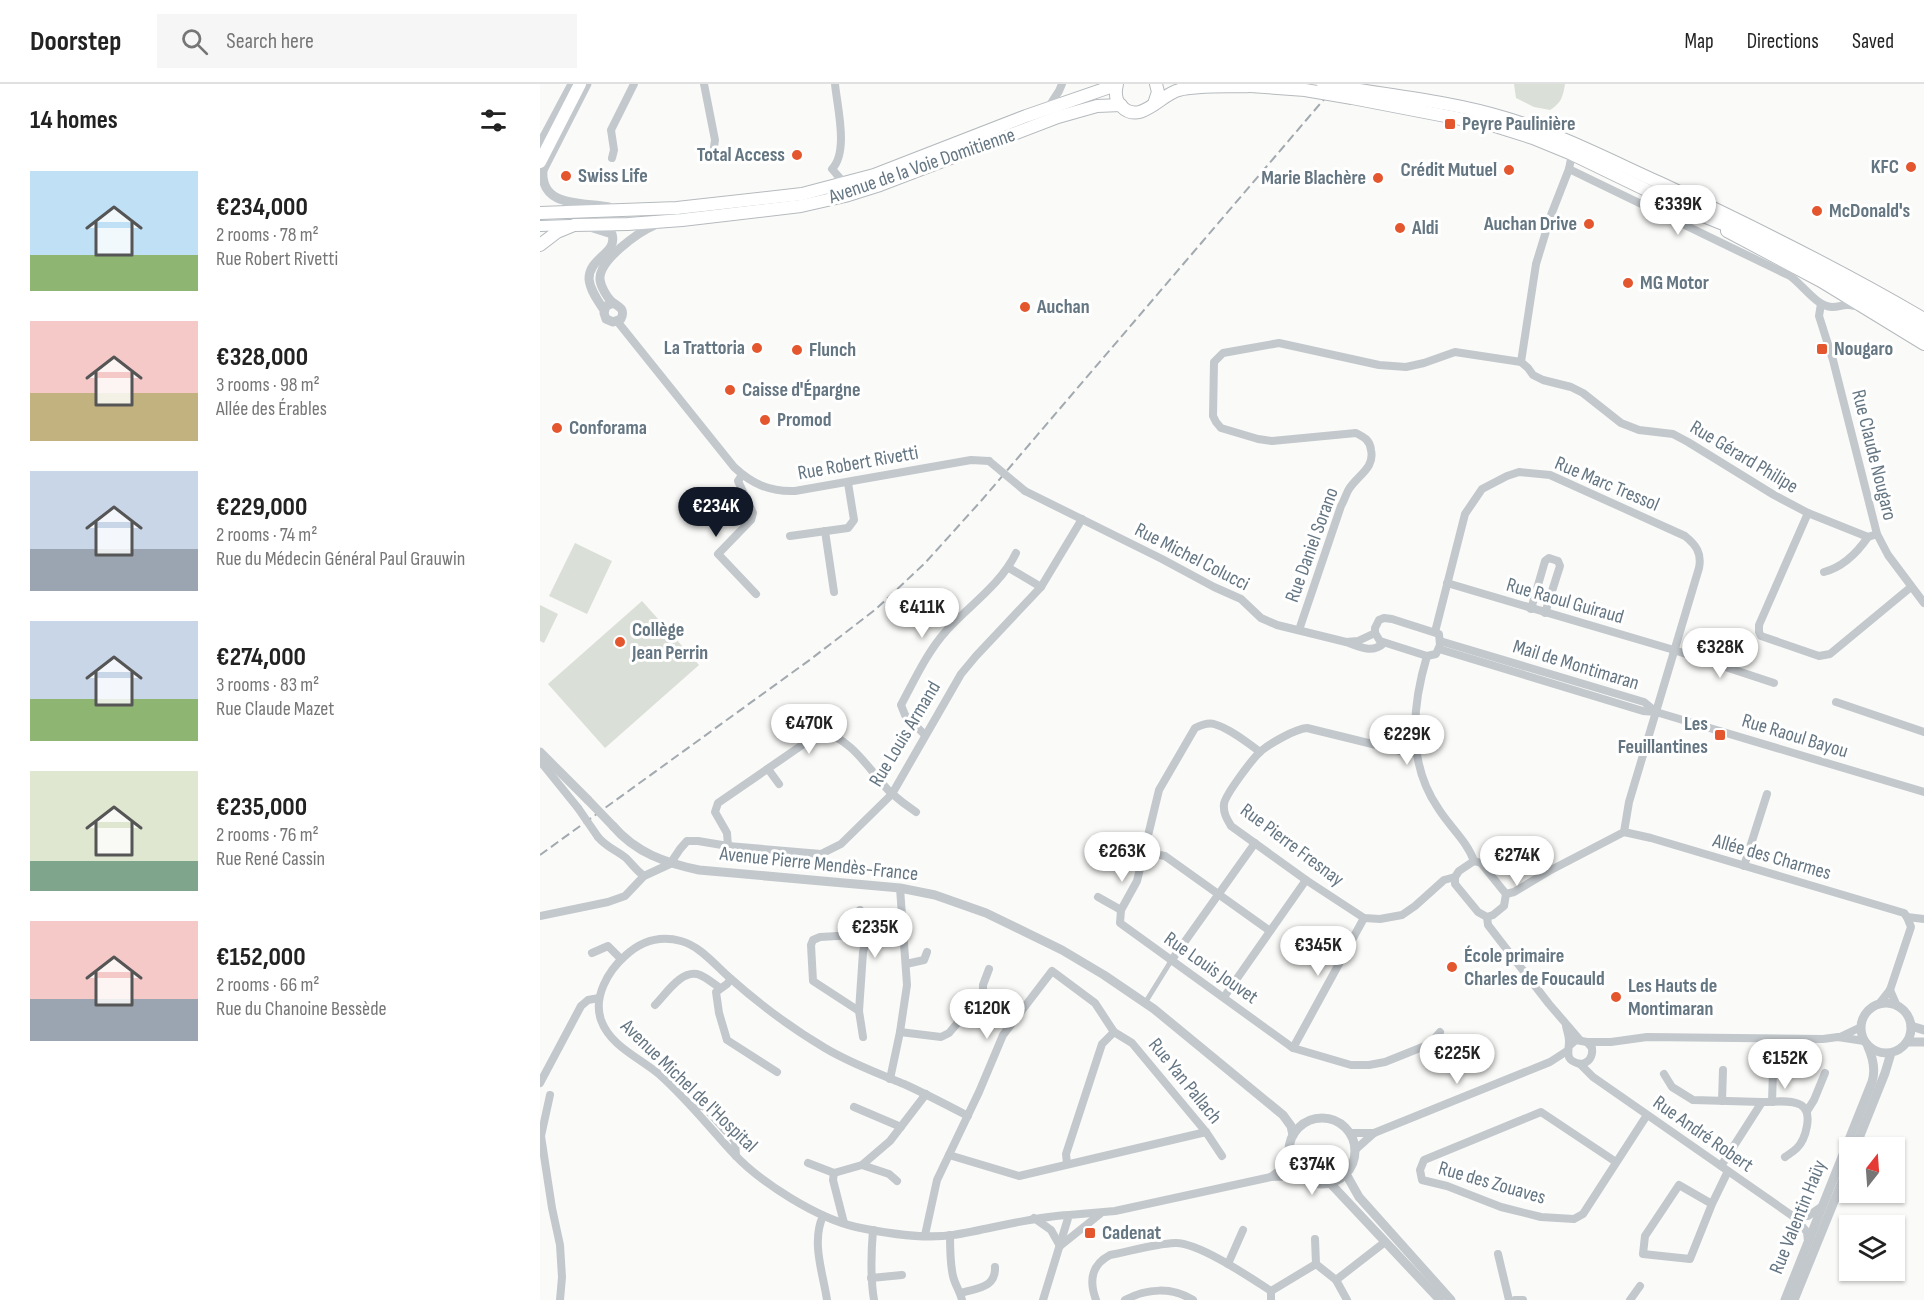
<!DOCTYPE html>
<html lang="en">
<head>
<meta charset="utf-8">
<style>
	body { margin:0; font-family:"Sofia Sans Condensed",sans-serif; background:#f6f6f6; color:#222; height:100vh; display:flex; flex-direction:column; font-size:22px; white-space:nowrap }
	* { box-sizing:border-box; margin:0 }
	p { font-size:20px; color:#767676 }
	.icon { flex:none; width:33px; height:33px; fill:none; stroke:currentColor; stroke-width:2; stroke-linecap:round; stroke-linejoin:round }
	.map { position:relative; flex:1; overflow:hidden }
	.panel { display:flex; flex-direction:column; background:#fff; width:540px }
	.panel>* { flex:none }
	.needle { width:39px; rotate:17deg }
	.controls { position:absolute; left:1299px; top:1053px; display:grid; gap:12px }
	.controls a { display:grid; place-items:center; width:66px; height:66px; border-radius:0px; background:#fff; box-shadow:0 2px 4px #0004; font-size:30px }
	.price { position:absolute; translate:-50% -51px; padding:0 14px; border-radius:21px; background:#fff; color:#222; font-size:20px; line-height:39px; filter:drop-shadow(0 2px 3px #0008) }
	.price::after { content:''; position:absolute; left:50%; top:36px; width:18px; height:14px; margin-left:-9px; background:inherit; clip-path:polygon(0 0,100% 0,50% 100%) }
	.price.current { background:#111827; color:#fff }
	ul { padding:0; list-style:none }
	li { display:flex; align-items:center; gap:18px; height:150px; padding:0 30px }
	li span { display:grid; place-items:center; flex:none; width:168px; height:120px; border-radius:0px; color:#555 }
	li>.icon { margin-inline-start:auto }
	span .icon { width:72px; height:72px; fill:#fffc; stroke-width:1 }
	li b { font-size:26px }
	h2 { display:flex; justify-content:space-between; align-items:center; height:72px; padding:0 30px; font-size:26px }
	header { display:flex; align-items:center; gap:36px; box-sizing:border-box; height:84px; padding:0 30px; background:#fff; border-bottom:2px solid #e0e0e0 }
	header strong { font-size:28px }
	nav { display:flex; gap:33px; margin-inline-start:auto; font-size:21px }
	.search { width:420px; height:54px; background:#f6f6f6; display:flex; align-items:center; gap:15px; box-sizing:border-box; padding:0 21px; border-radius:0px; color:#767676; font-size:22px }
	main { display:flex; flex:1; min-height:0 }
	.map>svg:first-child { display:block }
</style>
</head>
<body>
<header>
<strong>Doorstep</strong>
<div class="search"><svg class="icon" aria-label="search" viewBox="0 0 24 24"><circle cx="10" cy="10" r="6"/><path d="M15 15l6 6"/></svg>Search here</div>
<nav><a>Map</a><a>Directions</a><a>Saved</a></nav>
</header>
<main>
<section class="panel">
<h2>14 homes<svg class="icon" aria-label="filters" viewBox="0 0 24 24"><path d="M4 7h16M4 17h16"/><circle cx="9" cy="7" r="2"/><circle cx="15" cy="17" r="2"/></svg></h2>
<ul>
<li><span style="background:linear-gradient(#bfe0f5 70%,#8fb573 0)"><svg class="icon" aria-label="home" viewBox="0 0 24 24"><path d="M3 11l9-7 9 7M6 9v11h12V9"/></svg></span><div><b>€234,000</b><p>2 rooms · 78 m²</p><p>Rue Robert Rivetti</p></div></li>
<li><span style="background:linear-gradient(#f6c9c9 60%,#c2b280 0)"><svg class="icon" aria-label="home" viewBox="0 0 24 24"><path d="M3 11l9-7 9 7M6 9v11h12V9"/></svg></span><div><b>€328,000</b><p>3 rooms · 98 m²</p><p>Allée des Érables</p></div></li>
<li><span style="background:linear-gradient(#c9d6e8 65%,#9aa5b1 0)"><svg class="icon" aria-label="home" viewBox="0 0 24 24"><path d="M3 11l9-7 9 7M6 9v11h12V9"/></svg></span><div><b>€229,000</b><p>2 rooms · 74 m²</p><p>Rue du Médecin Général Paul Grauwin</p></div></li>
<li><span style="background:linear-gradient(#c9d6e8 65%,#8fb573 0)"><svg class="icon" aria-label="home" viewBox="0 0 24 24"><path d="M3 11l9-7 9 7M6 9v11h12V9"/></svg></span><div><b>€274,000</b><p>3 rooms · 83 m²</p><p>Rue Claude Mazet</p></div></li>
<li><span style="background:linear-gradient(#dfe7d0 75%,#7fa58c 0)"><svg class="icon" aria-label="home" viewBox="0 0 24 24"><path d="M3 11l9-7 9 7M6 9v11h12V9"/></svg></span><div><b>€235,000</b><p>2 rooms · 76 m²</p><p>Rue René Cassin</p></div></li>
<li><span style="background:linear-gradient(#f6c9c9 65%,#9aa5b1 0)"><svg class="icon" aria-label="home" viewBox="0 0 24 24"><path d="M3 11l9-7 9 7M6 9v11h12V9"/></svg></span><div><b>€152,000</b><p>2 rooms · 66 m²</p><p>Rue du Chanoine Bessède</p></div></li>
</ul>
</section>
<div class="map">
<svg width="1384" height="1216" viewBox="0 0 1384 1216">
	<rect width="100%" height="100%" fill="#fafaf8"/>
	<!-- green -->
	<g fill="#dadfd7">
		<path d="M 974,0 L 1025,0 C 1023,13 1021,19 1010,26 L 994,23 L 976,14 Z"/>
		<polygon points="35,459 72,477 47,530 9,512"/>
		<polygon points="102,517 159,581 65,664 8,600"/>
		<polygon points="0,521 18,530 4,559 0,557"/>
	</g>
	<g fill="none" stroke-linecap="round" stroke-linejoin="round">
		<!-- secondary casing -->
		<g stroke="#b3babf" stroke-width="12">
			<polyline id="secondary" points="0,142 30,141"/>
		</g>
		<!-- primary casing -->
		<g stroke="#b5babe" stroke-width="14">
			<g id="primary">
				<path d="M 577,0 C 575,8 575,16 581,22 C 600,42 621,10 639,6 C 657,1 691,3 710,2"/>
				<path d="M 813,5 C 863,13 916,19 965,34 C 1019,50 1069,76 1120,99 C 1210,141 1299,185 1384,235"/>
				<polyline points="812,14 952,41 993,54 1032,70 1158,131"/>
				<polyline points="614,20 618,8 616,0"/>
				<polyline points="0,78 40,0"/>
				<polyline points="0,129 137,124 262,110 334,91 486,32 576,1"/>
				<polyline points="1187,147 1281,197 1384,260"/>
				<polyline points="0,161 17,148 34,141 88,140 142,136 261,122 305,112 340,101 518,33 557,22 581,21"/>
			</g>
		</g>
		<!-- trunk casing -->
		<g stroke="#b4b9bd" stroke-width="14">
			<polyline id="trunk" points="1151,127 1198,146 1267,179 1384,247"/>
		</g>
		<!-- pedestrian -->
		<polyline stroke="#c3c8cc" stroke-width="5" points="605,919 631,877"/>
		<!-- minor -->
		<g stroke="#c3c8cc" stroke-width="8">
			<polyline points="164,0 175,56 174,63"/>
			<path d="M 295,0 C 297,22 309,68 292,85 L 305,100"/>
			<polyline points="508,24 519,7 522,0"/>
			<path d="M 1032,70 L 1029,85 L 1250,192 C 1263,201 1276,222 1292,223 C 1302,223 1303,219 1315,222"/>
			<polyline points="72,74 74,66 71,46 94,0"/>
			<polyline points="1029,85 1011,131 996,180 981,278 988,284 993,291 1003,296 1031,303 1043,309 1081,339 1099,346 1133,350 1148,358 1234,411 1268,429 1328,453 1337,450"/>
			<polyline points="1281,220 1279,232 1293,276 1337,450 1348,471 1384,519"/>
			<path d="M 77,237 L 194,383 C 212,400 230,408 255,407 L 431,376 L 449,377"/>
			<polyline points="202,391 198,397 213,429 211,436 178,470 216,510"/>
			<polyline points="485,407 622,475 674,503 701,515 721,534 737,541 806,558"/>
			<polyline points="1268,429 1219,541 1219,548 1221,552 1279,572 1290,570 1371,503"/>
			<polyline points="285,447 294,508"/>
			<polyline points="250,452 308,444 314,436 308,399"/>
			<polyline points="469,484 501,503"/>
			<path d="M 1284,488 C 1303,483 1317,469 1328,453"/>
			<polyline points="907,499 1134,566 1234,599"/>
			<polyline points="991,525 1005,477 1009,474 1018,477 1020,482 1005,529"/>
			<polygon points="844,534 852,535 899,550 900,561 896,570 887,572 840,557 835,549 835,544 839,536"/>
			<path d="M 759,546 L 801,422 C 804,417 806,410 809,405 C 818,391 835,384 831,366 C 830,356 824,353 816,349 L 732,357 L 718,355 L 681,344 L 676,338 L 673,332 L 674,278 L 683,269 L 739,259 L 839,281 L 866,283 L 884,279 L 915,268 L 981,278"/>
			<path d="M 895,548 L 925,430 L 942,405 L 967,392 L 979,388 L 1010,391 L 1145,452 C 1156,461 1162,469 1159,484 L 1089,718 L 1084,748 L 1009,787 L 974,808 L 966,810"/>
			<path d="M 835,549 L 818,557 L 806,558 C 820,563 832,570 844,559"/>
			<polyline points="900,557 1104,618 1115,627"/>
			<polyline points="899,565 1103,627 1116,628 1384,708"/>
			<path d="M 887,572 C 872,622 867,679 898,724 C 909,742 927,757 934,777"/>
			<polyline points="1296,618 1384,648"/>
			<path d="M 385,651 L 365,631 L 361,621 C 375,595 387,568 407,546 C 430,521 461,500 476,469"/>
			<path d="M 720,668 C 708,659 689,644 674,640 C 668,638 661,641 655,644 L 619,706 L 597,797 L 581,826 L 580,839 L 753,964 L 811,981 L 829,981 L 845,978 L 890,960 L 900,948"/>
			<path d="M 877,669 L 865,668 L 767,644 C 755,645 731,659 721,667 C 713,674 685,711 684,720 C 683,729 687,735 691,742 L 766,796 L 824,834 L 840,835 L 862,831 L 875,822 L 904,796 L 915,793"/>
			<polyline points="0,677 38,724"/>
			<polyline points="228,685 239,700"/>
			<polyline points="1084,748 1111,754 1364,829 1367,833 1384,835"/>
			<path d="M 58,753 C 66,763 76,766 86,774 C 92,780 97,787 104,792"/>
			<path d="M 188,762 L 187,749 L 175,728 L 178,719 L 281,648 C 311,653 330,687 350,708 C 358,715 367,722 376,728"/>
			<polyline points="604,768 625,772 730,847"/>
			<polygon points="934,777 941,779 966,810 964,822 953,831 947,833 938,828 915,800 915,793 919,787"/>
			<polyline points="1204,782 1227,710"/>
			<polyline points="558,813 581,826"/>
			<polyline points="0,832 68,818 85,812 104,792 130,780 140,765 147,757 158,757 188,762 281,770 301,760 352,710 421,590 436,572 501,503 542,435"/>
			<polyline points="947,833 948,841 1009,920 1040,956"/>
			<polyline points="52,869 68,862 81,875"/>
			<polyline points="631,877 715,759"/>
			<polyline points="366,880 384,876 387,868"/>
			<polyline points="191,895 187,900 176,908 179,929 187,956 237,988"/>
			<polyline points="1350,906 1357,922"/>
			<polyline points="684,913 766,796"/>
			<polyline points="1339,920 1350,906 1371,843 1367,833"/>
			<path d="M 115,921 C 126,910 142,884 160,891 C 167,894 174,900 180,904"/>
			<polyline points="319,927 323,868 326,857 322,848 320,826"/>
			<path d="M 1026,942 C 1027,947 1029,952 1029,957 C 1029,969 1024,976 1040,980 C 1049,979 1053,973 1052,964 L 1047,958 L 1036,956 L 1029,962"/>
			<polyline points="360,948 401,953 409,949 443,909 443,901 449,885"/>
			<polyline points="323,953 319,927 273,897 271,861 273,856 280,853 315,851 326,857 363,855"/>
			<polyline points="1300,953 1321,943"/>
			<polyline points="1047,958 1071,958 1107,953 1283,955 1298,953 1324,957"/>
			<polyline points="753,964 824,834"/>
			<polyline points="1040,980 1053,993 1254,1133"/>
			<polyline points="1124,990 1132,1003 1153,1016 1222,1018"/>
			<polyline points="350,995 360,948 367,901 360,804"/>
			<polyline points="0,999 41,922 48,916 59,914"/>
			<polyline points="10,1011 1,1052 12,1124 20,1161 22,1193 20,1216"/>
			<polyline points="1182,1017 1183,986"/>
			<polyline points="1232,1018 1233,987"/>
			<polyline points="153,1022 164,1022 195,1057 196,1072"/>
			<polyline points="314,1023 361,1043"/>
			<polyline points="1267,1027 1274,1016 1285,989"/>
			<path d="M 428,1032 C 407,1021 386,1010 364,1000 C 337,989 310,979 285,964 C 253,945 217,918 190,894 C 175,881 160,862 141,857 C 119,851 101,857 85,872 C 68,887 53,913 61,936 C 70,962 100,974 120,991 C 147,1015 169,1043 194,1070 C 221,1099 277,1134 316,1143 C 344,1149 385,1155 413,1151 C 452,1145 489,1133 529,1131"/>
			<polyline points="810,1049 834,1049"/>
			<polyline points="815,1066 834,1049 1010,978 1027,967"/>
			<polyline points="409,1071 479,1092 666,1048"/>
			<polyline points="1076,1078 1001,1028 884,1076 880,1086 882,1096 907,1102 961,1123 1001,1133 1034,1135 1043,1130 1107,1031"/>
			<polyline points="268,1079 294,1089"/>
			<polyline points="527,1080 526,1070 562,960 574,948 592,959 666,1048 682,1072"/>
			<polyline points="322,1081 349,1090 357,1097"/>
			<path d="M 1181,1082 L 1222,1018 C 1233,1018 1252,1015 1261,1021 C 1274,1029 1265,1056 1257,1064 C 1253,1068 1249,1070 1245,1073"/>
			<polyline points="732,1092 751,1078"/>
			<polyline points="1172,1120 1139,1101 1105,1152 1103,1170 1150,1175 1172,1120 1188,1087"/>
			<path d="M 283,1132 C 271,1158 283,1189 287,1216"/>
			<polyline points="494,1134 511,1146 520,1162"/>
			<polyline points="304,1139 293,1096 294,1089 322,1081 350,1057 386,1010"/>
			<path d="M 333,1146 C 331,1170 330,1192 334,1216"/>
			<polyline points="385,1151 397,1096 439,1008 463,951 512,887 555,919 574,948"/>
			<path d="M 410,1151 C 410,1165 410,1179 413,1192 C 415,1201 420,1207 422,1216"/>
			<polyline points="775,1155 776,1180"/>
			<polyline points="1268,1157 1267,1148 1254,1133 1268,1132 1281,1123"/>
			<polyline points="520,1162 560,1130"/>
			<polyline points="958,1170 969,1216"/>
			<polyline points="688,1180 703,1146"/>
			<polyline points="331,1194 362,1191"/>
			<polyline points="796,1196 807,1216"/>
			<polyline points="731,1207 776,1180 796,1196 845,1158"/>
			<path d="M 421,1209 C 437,1204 456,1204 455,1183"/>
			<polyline points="503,1216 529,1131 575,1127 731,1093 761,1092"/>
			<path d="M 556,1216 C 549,1197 551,1181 570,1171 C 591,1167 614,1160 635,1159 C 658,1158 711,1194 731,1207 L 731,1216"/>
			<path d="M 585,1216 C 607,1204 632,1203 653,1216"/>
			<polyline points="975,1216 983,1216"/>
			<polyline points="1090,1216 1100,1202"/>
		</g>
		<!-- tertiary -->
		<g stroke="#c3c8cc" stroke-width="9">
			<polyline points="0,60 32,0"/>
			<path d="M 3,86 C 0,124 43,118 69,123"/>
			<polyline points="0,92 47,0"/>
			<path d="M 53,144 L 72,150 C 78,170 49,173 49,195 C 50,206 58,217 64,226"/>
			<path d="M 73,219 L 66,222 L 64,229 L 66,235 L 73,238 L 81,235 C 86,224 78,223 71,217 C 67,213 61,203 60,196 C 58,176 99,148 115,141"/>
			<polyline points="0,668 48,716"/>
			<path d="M 73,742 C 96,769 126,779 159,786 L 360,804 L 395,811 L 446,829 L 522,866 L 564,891 L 614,925 L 743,1031 L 751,1042 L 753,1051"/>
			<circle cx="1346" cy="944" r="25"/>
			<polyline points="1371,942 1384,946"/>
			<polyline points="1367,958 1384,958"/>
			<circle cx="782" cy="1067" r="33"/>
			<polyline points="1315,1064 1345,989 1351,969"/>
			<polyline points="806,1090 819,1113 911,1216"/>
			<polyline points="790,1099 900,1216"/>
			<path d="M 1245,1216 L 1332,998 C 1336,985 1333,974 1328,963"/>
			<polyline points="1254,1216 1310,1078"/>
		</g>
		<!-- secondary -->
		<use href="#secondary" stroke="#fff" stroke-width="10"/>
		<!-- primary -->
		<use href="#primary" stroke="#fff" stroke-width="12"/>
		<!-- trunk -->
		<use href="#trunk" stroke="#fff" stroke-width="12"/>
		<!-- rail -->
		<polyline stroke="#a2aab0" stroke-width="2" stroke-dasharray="9 4.5" stroke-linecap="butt" points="0,771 271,575 336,525 385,479 441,417 797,0"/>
		<!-- primary-bridge casing -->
		<g stroke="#b5babe" stroke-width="14" stroke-linecap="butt">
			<g id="primary-bridge">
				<polyline points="783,0 813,5"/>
				<polyline points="710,2 765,6 812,14"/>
			</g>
		</g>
		<!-- minor-bridge -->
		<g stroke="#c3c8cc" stroke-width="8">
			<polyline points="449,377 485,407"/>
			<polyline points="38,724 58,753"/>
		</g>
		<!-- tertiary-bridge -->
		<polyline stroke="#c3c8cc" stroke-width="9" points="48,716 73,742"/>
		<!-- primary-bridge -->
		<use href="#primary-bridge" stroke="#fff" stroke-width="12"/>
	</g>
	<!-- markers -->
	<g fill="#e4572e" stroke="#fff" stroke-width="2">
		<rect x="904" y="34" width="12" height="12" rx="3"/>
		<circle cx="257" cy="71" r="6"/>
		<circle cx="1371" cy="83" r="6"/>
		<circle cx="969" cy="86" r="6"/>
		<circle cx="26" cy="92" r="6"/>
		<circle cx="838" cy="94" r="6"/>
		<circle cx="1277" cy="127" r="6"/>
		<circle cx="1049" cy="140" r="6"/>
		<circle cx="860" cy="144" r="6"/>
		<circle cx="1088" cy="199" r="6"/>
		<circle cx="485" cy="223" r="6"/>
		<circle cx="217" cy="264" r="6"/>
		<rect x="1276" y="259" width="12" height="12" rx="3"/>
		<circle cx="257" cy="266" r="6"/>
		<circle cx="190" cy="306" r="6"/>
		<circle cx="225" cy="336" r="6"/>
		<circle cx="17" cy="344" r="6"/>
		<circle cx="80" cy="558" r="6"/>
		<rect x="1174" y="645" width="12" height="12" rx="3"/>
		<circle cx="912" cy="883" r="6"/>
		<circle cx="1076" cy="913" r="6"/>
		<rect x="544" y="1143" width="12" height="12" rx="3"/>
	</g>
	<g text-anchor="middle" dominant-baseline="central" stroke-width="6" stroke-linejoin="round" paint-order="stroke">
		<!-- poi labels -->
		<g font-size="20" font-weight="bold" fill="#657683" stroke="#fff" text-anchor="start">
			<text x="922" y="40">Peyre Paulinière</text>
			<text x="245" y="71" text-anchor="end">Total Access</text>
			<text x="1359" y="83" text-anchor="end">KFC</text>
			<text x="957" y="86" text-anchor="end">Crédit Mutuel</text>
			<text x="38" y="92">Swiss Life</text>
			<text x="826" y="94" text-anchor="end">Marie Blachère</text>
			<text x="1289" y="127">McDonald's</text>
			<text x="1037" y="140" text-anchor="end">Auchan Drive</text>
			<text x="872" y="144">Aldi</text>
			<text x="1100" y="199">MG Motor</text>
			<text x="497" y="223">Auchan</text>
			<text x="205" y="264" text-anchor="end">La Trattoria</text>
			<text x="1294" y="265">Nougaro</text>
			<text x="269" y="266">Flunch</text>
			<text x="202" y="306">Caisse d'Épargne</text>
			<text x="237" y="336">Promod</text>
			<text x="29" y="344">Conforama</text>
			<text x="92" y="546">Collège<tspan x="92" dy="23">Jean Perrin</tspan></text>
			<text x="1168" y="640" text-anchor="end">Les<tspan x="1168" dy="23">Feuillantines</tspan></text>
			<text x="924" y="872">École primaire<tspan x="924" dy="23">Charles de Foucauld</tspan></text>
			<text x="1088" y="902">Les Hauts de<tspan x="1088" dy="23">Montimaran</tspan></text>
			<text x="562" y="1149">Cadenat</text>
		</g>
		<!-- street labels -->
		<g font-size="20" fill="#657683" stroke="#fff">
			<text transform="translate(382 82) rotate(-19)">Avenue de la Voie Domitienne</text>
			<text transform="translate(1334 371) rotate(76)">Rue Claude Nougaro</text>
			<text transform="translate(1204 373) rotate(31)">Rue Gérard Philipe</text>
			<text transform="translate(318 379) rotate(-10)">Rue Robert Rivetti</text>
			<text transform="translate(1067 400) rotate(23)">Rue Marc Tressol</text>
			<text transform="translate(772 461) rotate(-70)">Rue Daniel Sorano</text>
			<text transform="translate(652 473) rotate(27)">Rue Michel Colucci</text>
			<text transform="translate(1025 517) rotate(16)">Rue Raoul Guiraud</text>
			<text transform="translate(1036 581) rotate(17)">Mail de Montimaran</text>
			<text transform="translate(365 650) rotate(-59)">Rue Louis Armand</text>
			<text transform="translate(1255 652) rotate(17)">Rue Raoul Bayou</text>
			<text transform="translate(752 761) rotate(37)">Rue Pierre Fresnay</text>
			<text transform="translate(1232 773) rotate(16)">Allée des Charmes</text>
			<text transform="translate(279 780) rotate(6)">Avenue Pierre Mendès-France</text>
			<text transform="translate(671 884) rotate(35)">Rue Louis Jouvet</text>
			<text transform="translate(645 997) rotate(51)">Rue Yan Pallach</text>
			<text transform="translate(149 1002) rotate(44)">Avenue Michel de l'Hospital</text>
			<text transform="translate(1163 1050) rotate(35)">Rue André Robert</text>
			<text transform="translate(952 1099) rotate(16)">Rue des Zouaves</text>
			<text transform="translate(1258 1133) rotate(-68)">Rue Valentin Haüy</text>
		</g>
	</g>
</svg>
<div class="controls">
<a><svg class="needle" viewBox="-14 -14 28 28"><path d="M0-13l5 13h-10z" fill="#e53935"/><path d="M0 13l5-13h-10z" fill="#767676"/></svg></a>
<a><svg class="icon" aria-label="layers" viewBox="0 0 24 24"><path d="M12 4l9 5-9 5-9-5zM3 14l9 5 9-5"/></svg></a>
</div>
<b class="price" style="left:1138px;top:152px">€339K</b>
<b class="price current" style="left:176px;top:454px">€234K</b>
<b class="price" style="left:382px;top:555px">€411K</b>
<b class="price" style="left:1180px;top:595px">€328K</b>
<b class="price" style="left:269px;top:671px">€470K</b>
<b class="price" style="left:867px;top:682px">€229K</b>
<b class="price" style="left:582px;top:799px">€263K</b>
<b class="price" style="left:977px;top:803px">€274K</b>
<b class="price" style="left:335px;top:875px">€235K</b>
<b class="price" style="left:778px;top:893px">€345K</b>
<b class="price" style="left:447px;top:956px">€120K</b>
<b class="price" style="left:917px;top:1001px">€225K</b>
<b class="price" style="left:1245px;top:1006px">€152K</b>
<b class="price" style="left:772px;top:1112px">€374K</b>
</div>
</main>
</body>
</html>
